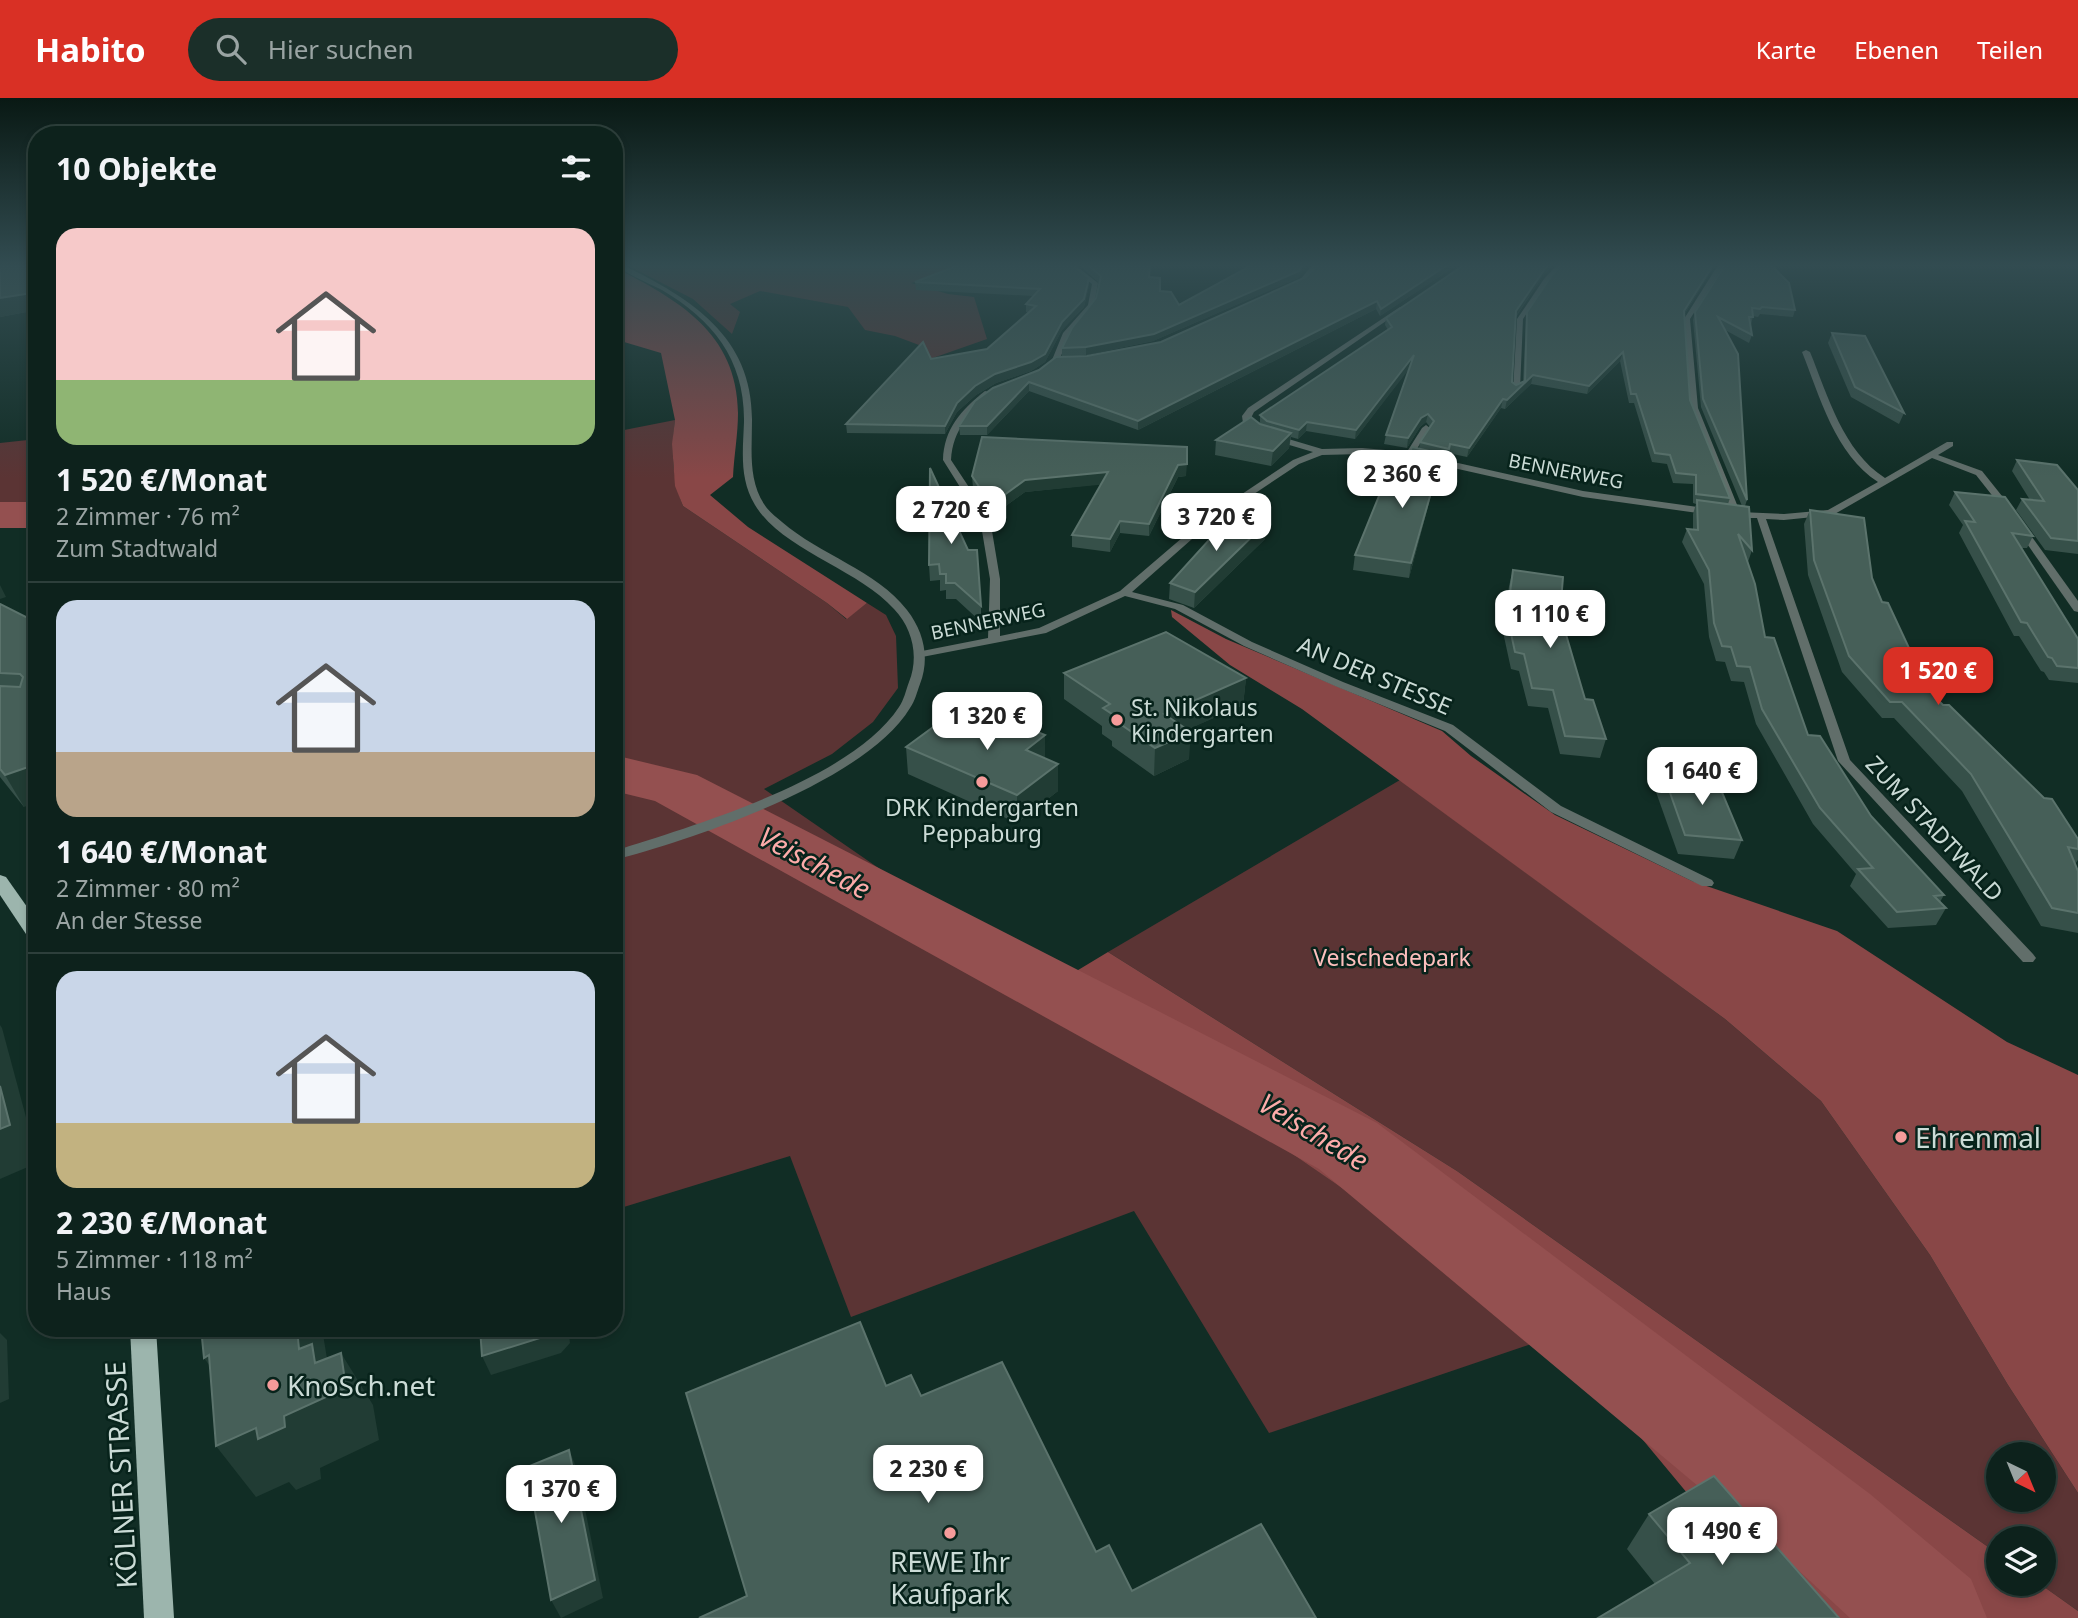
<!DOCTYPE html>
<html lang="de">
<head>
<meta charset="utf-8">
<style>
	body { margin:0; font-family:"Noto Sans",sans-serif; background:#1b2f29; color:#f1f3f6; height:100vh; display:flex; flex-direction:column; font-size:26px; white-space:nowrap }
	* { box-sizing:border-box; margin:0 }
	p { font-size:23px; color:#9aa4a3 }
	.icon { flex:none; width:38px; height:38px; fill:none; stroke:currentColor; stroke-width:2; stroke-linecap:round; stroke-linejoin:round }
	.map { position:relative; flex:1; overflow:hidden }
	.drawer { position:absolute; left:28px; top:28px; width:595px; height:1211px; display:flex; flex-direction:column; background:#0d221c; border-radius:28px; box-shadow:0 4px 10px #0003,0 0 0 2px #2d3f3b }
	.drawer>* { flex:none }
	.needle { width:46px; rotate:137deg }
	.controls { position:absolute; left:1986px; top:1344px; display:grid; gap:14px }
	.controls a { display:grid; place-items:center; width:70px; height:70px; border-radius:50%; background:#0d221c; box-shadow:0 4px 10px #0003,0 0 0 2px #2d3f3b; font-size:35px }
	.price { position:absolute; translate:-50% -60px; padding:0 16px; border-radius:14px; background:#fff; color:#222; font-size:23px; line-height:46px; filter:drop-shadow(0 2px 4px #0008) }
	.price::after { content:''; position:absolute; left:50%; top:42px; width:21px; height:16px; margin-left:-10px; background:inherit; clip-path:polygon(0 0,100% 0,50% 100%) }
	.price.current { background:#d93025; color:#fff }
	ul { padding:0; list-style:none }
	li { display:grid; align-content:center; gap:14px; height:371px; padding:0 28px }
	li+li { border-top:2px solid #2d3f3b }
	li span { display:grid; place-items:center; height:217px; border-radius:21px; color:#555 }
	li>.icon { margin-inline-start:auto }
	span .icon { width:126px; height:126px; fill:#fffc; stroke-width:1 }
	li b { font-size:30px }
	h2 { display:flex; justify-content:space-between; align-items:center; height:84px; padding:0 28px; font-size:30px }
	header { display:flex; align-items:center; gap:42px; box-sizing:border-box; height:98px; padding:0 35px; background:#d93025; color:#fff }
	header strong { font-size:33px }
	nav { display:flex; gap:38px; margin-inline-start:auto; font-size:24px }
	.search { width:490px; height:63px; background:#1b2f29; display:flex; align-items:center; gap:18px; box-sizing:border-box; padding:0 24px; border-radius:38px; color:#9aa4a3; font-size:26px }
	.map>svg:first-child { display:block }
</style>
</head>
<body>
<header>
<strong>Habito</strong>
<div class="search"><svg class="icon" aria-label="search" viewBox="0 0 24 24"><circle cx="10" cy="10" r="6"/><path d="M15 15l6 6"/></svg>Hier suchen</div>
<nav><a>Karte</a><a>Ebenen</a><a>Teilen</a></nav>
</header>
<div class="map">
<svg width="2078" height="1520" viewBox="0 0 2078 1520">
	<rect width="100%" height="100%" fill="#112d25"/>
	<!-- green -->
	<g fill="#5b3434" fill-rule="evenodd">
		<polygon points="627,167 1060,167 963,172 911,185 948,196 974,199 987,241 930,261 917,257 919,247 895,238 865,232 848,209 760,193 730,206 740,214 732,236 693,201"/>
		<path d="M 675,322 C 671,352 672,380 683,408 L 827,505 L 846,521 L 867,505 L 886,517 L 896,538 L 898,590 L 873,624 L 832,656 L 764,691 L 1471,1179 L 1540,1243 L 1269,1335 L 1134,1113 L 851,1219 L 790,1058 L 614,1112 L 614,334 Z"/>
		<polygon points="37,341 37,411 0,411 0,345"/>
		<path d="M 1400,682 L 1725,921 L 1821,1003 L 1930,1157 L 2008,1287 L 2078,1395 L 2078,1513 L 2040,1486 L 2044,1486 L 2044,1440 L 1998,1440 L 1998,1456 L 1457,1073 L 1108,854 ZM 1998,1356 L 2044,1356 L 2044,1402 L 1998,1402 Z"/>
	</g>
	<!-- forest -->
	<g fill="#894747">
		<path d="M 614,169 C 678,202 737,234 738,315 C 738,336 734,358 733,379 L 710,397 L 748,429 L 867,505 L 847,521 L 827,505 L 683,408 L 675,388 L 672,346 L 675,322 L 661,255 L 614,241 Z"/>
		<polygon points="1171,512 1226,541 1442,633 1471,658 1555,717 1692,783 1837,833 2007,944 2078,977 2078,1395 2008,1287 1930,1157 1821,1003 1725,921 1302,611 1230,567 1172,519"/>
		<polygon points="1108,854 1457,1073 1998,1456 1998,1486 2040,1486 2078,1513 2078,1520 1791,1520 1638,1336 1471,1179 1050,889"/>
	</g>
	<g fill="none" stroke-linecap="round" stroke-linejoin="round">
		<!-- river -->
		<g fill="#945050" fill-rule="evenodd">
			<rect x="0" y="404" width="37" height="26"/>
			<polygon points="614,657 697,677 1377,1025 1870,1396 1971,1481 1987,1520 1850,1520 1796,1470 1319,1071 655,703 614,693"/>
		</g>
		<!-- service -->
		<polygon fill="#616e6a" fill-rule="evenodd" points="1426,327 1430,330 1413,357 1406,359 1405,357 1422,330"/>
		<!-- minor -->
		<g fill="#616e6a" fill-rule="evenodd">
			<polygon points="1068,167 1075,167 1098,185 1094,207 1070,236 1058,265 1045,273 1041,271 1052,262 1063,235 1088,207 1092,186"/>
			<path d="M 1312,167 L 1320,167 C 1307,176 1303,189 1285,191 L 1285,189 L 1300,182 Z"/>
			<polygon points="1557,167 1564,167 1548,183 1523,221 1520,291 1513,293 1517,221 1544,181"/>
			<path d="M 1718,167 L 1724,167 L 1690,221 L 1698,310 L 1740,414 L 1784,416 L 1828,412 L 1878,384 C 1835,356 1820,299 1802,254 L 1806,252 L 1810,254 C 1828,298 1843,353 1885,380 L 1947,344 L 1953,344 L 1953,348 L 1938,357 L 1982,373 L 2014,413 L 2006,415 L 1976,377 L 1932,360 L 1833,417 L 1784,422 L 1766,421 L 1850,662 L 2033,856 L 2036,860 L 2033,864 L 2023,864 L 1838,663 L 1757,420 L 1737,420 L 1727,416 L 1731,413 L 1690,310 L 1684,221 Z"/>
			<path d="M 1400,209 L 1402,212 L 1254,314 L 1250,322 L 1265,334 L 1322,351 L 1362,350 L 1409,354 L 1583,393 L 1712,411 L 1717,414 L 1712,417 L 1583,399 L 1409,360 L 1362,356 L 1322,357 L 1299,366 L 1209,426 L 1132,494 L 1183,507 L 1252,544 L 1343,584 L 1453,627 L 1561,708 L 1712,782 L 1714,785 L 1712,788 L 1702,788 L 1551,714 L 1445,633 L 1335,588 L 1244,548 L 1175,511 L 1125,498 L 1046,535 L 922,559 L 916,556 L 922,553 L 988,540 L 990,481 L 980,421 L 943,362 C 944,331 961,312 985,293 L 992,295 C 970,316 953,330 951,362 L 990,421 L 1000,481 L 1000,538 L 1039,530 L 1120,493 L 1203,422 L 1293,362 L 1313,354 L 1259,338 L 1243,325 L 1242,318 L 1248,310 Z"/>
			<polygon points="2018,428 2024,428 2078,503 2078,514 2074,513 2016,430"/>
		</g>
		<!-- tertiary -->
		<path fill="#616e6a" fill-rule="evenodd" d="M 615,167 L 623,167 C 692,201 753,239 752,323 C 752,351 748,381 764,406 C 768,413 776,419 782,424 C 820,457 876,472 907,512 C 924,534 930,560 920,586 C 917,594 915,603 910,610 C 866,683 695,741 614,762 L 614,753 C 695,727 851,682 899,609 C 904,602 906,592 909,584 C 919,559 913,531 894,511 C 858,471 782,452 755,407 C 739,381 743,352 744,324 C 745,262 713,222 662,192 C 646,184 629,177 615,167 Z"/>
		<!-- primary -->
		<g fill="#9cb5ad" fill-rule="evenodd">
			<polygon points="0,777 6,779 37,823 37,844 30,842 0,797"/>
			<polygon points="130,1230 156,1230 174,1520 144,1520"/>
		</g>
	</g>
	<!-- wall -->
	<g fill="#365049">
		<polygon points="37,167 37,212 0,219"/>
		<polygon points="1079,167 1150,167 1149,179 1160,193 1179,207 1298,180 1153,243 1086,257 1062,258 1062,250 1096,200 1099,185"/>
		<polygon points="1457,167 1380,218 1376,211 1138,332 1029,293 987,337 960,337 959,328 975,303 1087,258 1161,244 1306,179"/>
		<polygon points="1562,167 1715,167 1684,217 1690,302 1730,400 1728,406 1742,408 1701,309 1693,222 1695,214 1725,167 1795,212 1793,219 1760,216 1758,219 1753,218 1751,227 1752,237 1749,245 1725,232 1747,402 1745,408 1752,452 1748,464 1765,539 1808,637 1871,718 1944,797 1940,804 1946,810 1936,827 1888,830 1850,788 1856,776 1813,726 1756,626 1744,584 1731,583 1725,564 1716,563 1709,539 1704,486 1682,444 1687,431 1693,431 1693,416 1696,406 1693,405 1693,386 1673,385 1667,366 1652,364 1634,305 1629,305 1620,263 1587,296 1531,286 1505,311 1501,310 1467,359 1448,355 1447,360 1445,359 1443,370 1434,398 1431,397 1409,480 1353,472 1355,457 1396,394 1419,351 1420,344 1430,329 1426,324 1420,329 1407,350 1384,346 1386,337 1410,269 1355,341 1306,333 1298,341 1291,339 1289,350 1271,368 1215,357 1216,342 1260,326 1260,317 1388,232 1385,227 1386,220 1542,179 1516,219 1512,284 1516,287 1523,283 1526,222 1527,214"/>
		<polygon points="1089,180 1089,187 1084,209 1062,232 1045,264 1031,273 996,285 976,297 957,314 945,336 847,335 846,326 931,261 987,251 1029,215 1026,214 1026,206 1034,198 916,192 915,184"/>
		<polygon points="1832,235 1904,315 1899,326 1851,299 1828,245"/>
		<polygon points="2017,362 2078,392 2078,456 2045,452 2016,412 2022,401 2030,402 2012,373"/>
		<polygon points="930,370 981,508 981,524 956,501 946,501 946,492 940,493 940,482 930,483 929,467"/>
		<polygon points="972,378 1186,378 1178,379 1149,438 1120,435 1110,454 1072,449 1072,437 1101,386 1025,394 1003,410 983,405 973,390"/>
		<polygon points="1955,394 2033,438 2027,450 2021,450 2078,541 2078,585 2049,582 2044,574 2041,573 2019,538 2014,538 1959,435 1963,427 1949,407"/>
		<polygon points="1810,412 1872,480 1882,504 1929,593 2078,741 2078,762 2075,766 2078,773 2078,835 2041,828 1962,693 1894,620 1882,620 1842,574 1808,477 1804,426"/>
		<polygon points="1266,425 1265,441 1194,510 1169,501 1170,485"/>
		<polygon points="1513,472 1560,516 1585,601 1606,641 1600,660 1560,656 1548,610 1528,608 1519,573 1511,571 1503,534 1509,488"/>
		<polygon points="0,506 32,522 24,709 0,679"/>
		<polygon points="1064,575 1246,580 1243,607 1188,631 1189,661 1154,678 1112,648 1112,643 1102,636 1102,628 1064,601"/>
		<polygon points="978,632 1045,637 1045,660 1058,666 1058,693 1017,725 908,676 906,649"/>
		<polygon points="1663,675 1742,742 1734,761 1678,756 1656,694"/>
		<polygon points="1649,1416 1839,1520 1655,1486 1627,1451"/>
	</g>
	<!-- shaded-wall -->
	<g fill="#213c34">
		<polygon points="1303,167 1308,167 1298,180 1153,243 1086,257 1086,249"/>
		<polygon points="1447,167 1457,167 1380,218 1381,211"/>
		<polygon points="1548,167 1553,167 1542,179 1514,221 1516,213 1544,172"/>
		<polygon points="1713,167 1715,167 1681,221 1684,213"/>
		<polygon points="1089,180 1089,187 1084,209 1062,232 1045,264 1031,273 996,285 976,297 957,314 945,336 945,328 957,305 975,288 1062,224"/>
		<polygon points="32,195 37,205 37,212 0,219 0,200"/>
		<polygon points="1377,203 1376,211 1138,332 1138,323"/>
		<polygon points="1623,254 1620,263 1587,296 1589,288"/>
		<polygon points="1414,257 1413,266 1355,341 1356,332"/>
		<polygon points="1533,277 1531,286 1505,311 1507,302"/>
		<polygon points="1029,284 1029,293 987,337 987,328"/>
		<polygon points="1503,301 1501,310 1467,359 1469,350"/>
		<polygon points="1428,316 1426,324 1420,329 1407,350 1408,340 1421,320"/>
		<polygon points="1307,324 1306,333 1298,341 1299,332"/>
		<polygon points="1291,335 1289,350 1271,368 1273,353"/>
		<polygon points="1446,357 1443,370 1434,398 1437,384"/>
		<polygon points="1187,366 1186,378 1178,379 1149,438 1149,426 1178,367"/>
		<polygon points="1108,374 1108,386 1025,394 1003,410 1003,398 1025,382"/>
		<polygon points="1434,384 1431,397 1409,480 1411,465"/>
		<polygon points="1120,423 1120,435 1110,454 1110,441"/>
		<polygon points="1266,425 1265,441 1194,510 1195,494"/>
		<polygon points="0,487 6,499 0,501"/>
		<polygon points="1246,580 1243,607 1162,643 1164,616"/>
		<polygon points="1191,634 1189,661 1154,678 1155,650"/>
		<polygon points="1045,637 1045,664 1026,652"/>
		<polygon points="37,666 37,704 24,709 5,677"/>
		<polygon points="1058,666 1058,693 1017,725 1017,697"/>
		<polygon points="0,927 2,930 37,1060 37,1065 0,1081"/>
		<polygon points="297,1230 322,1230 329,1273 341,1255 373,1307 379,1342 320,1370 321,1381 296,1392 289,1384 256,1399 216,1348 299,1251"/>
		<polygon points="447,1230 484,1230 452,1239"/>
		<polygon points="557,1230 568,1230 570,1245 561,1255 491,1277 482,1258"/>
		<polygon points="0,1235 7,1242 9,1301 0,1305"/>
		<polygon points="209,1257 242,1312 204,1260"/>
		<polygon points="569,1352 577,1371 603,1500 561,1520 551,1502"/>
	</g>
	<!-- building -->
	<g fill="#465f58" stroke="#5b736c" stroke-width="2">
		<polygon points="0,167 37,167 37,197 32,195 0,200"/>
		<polygon points="959,167 1073,167 1089,180 1084,201 1062,224 1045,256 1031,264 995,276 975,288 957,305 945,328 846,326 923,244 931,261 987,251 1036,208 1026,206 1040,191 915,184"/>
		<polygon points="1088,167 1150,167 1149,179 1160,180 1160,193 1171,194 1179,207 1252,167 1303,167 1299,173 1154,236 1086,249 1062,250 1072,230 1096,200 1101,178"/>
		<polygon points="1317,167 1447,167 1381,211 1377,203 1138,323 1029,284 987,328 959,328 975,303 993,290 1039,272 1056,259 1087,258 1161,244 1306,179"/>
		<polygon points="1464,167 1548,167 1544,172 1516,213 1512,284 1516,287 1525,283 1527,214 1552,177 1562,167 1713,167 1684,213 1690,302 1730,400 1696,396 1696,377 1676,375 1670,357 1655,355 1636,296 1631,296 1623,254 1589,288 1533,277 1507,302 1503,301 1469,350 1450,346 1449,351 1420,344 1434,323 1428,316 1421,320 1408,340 1386,337 1414,257 1356,332 1307,324 1299,332 1267,323 1260,317 1392,229 1386,220"/>
		<polygon points="1725,167 1771,167 1789,185 1795,212 1762,209 1760,211 1752,210 1753,219 1749,219 1752,237 1718,219 1738,256 1747,402 1703,301 1695,214"/>
		<polygon points="1832,235 1865,238 1904,315 1855,289"/>
		<polygon points="1251,319 1260,326 1291,335 1273,353 1216,342"/>
		<polygon points="982,339 1187,349 1187,366 1178,367 1149,426 1120,423 1110,441 1072,437 1108,374 1025,382 1003,398 982,393 972,378"/>
		<polygon points="1412,349 1446,357 1437,384 1434,384 1411,465 1355,457 1381,393 1396,394"/>
		<polygon points="2017,362 2057,367 2078,392 2078,443 2051,440 2022,401 2044,403"/>
		<polygon points="930,370 968,452 977,452 981,508 955,485 946,485 946,476 940,476 939,466 929,467"/>
		<polygon points="1955,394 2005,399 2033,438 2012,435 2078,541 2078,570 2057,568 2052,560 2048,559 2027,525 2021,524 1965,423 1975,424"/>
		<polygon points="1697,402 1749,409 1752,452 1738,436 1755,486 1765,539 1774,540 1808,637 1820,638 1871,718 1944,797 1934,798 1946,810 1897,814 1858,771 1873,770 1820,710 1762,611 1750,569 1737,568 1731,549 1722,548 1714,525 1709,472 1687,431 1698,432"/>
		<polygon points="1810,412 1864,420 1872,480 1882,504 1888,505 1929,593 1943,607 1949,607 2044,700 2052,701 2078,741 2078,751 2068,749 2078,773 2078,815 2052,810 1971,676 1902,604 1890,604 1849,558 1814,462"/>
		<polygon points="1228,421 1266,425 1195,494 1170,485"/>
		<polygon points="1513,472 1563,479 1560,516 1585,601 1593,602 1606,641 1565,638 1553,592 1532,590 1524,556 1515,554 1507,517"/>
		<polygon points="0,506 32,522 37,528 37,666 5,677 0,671 0,588 20,589 23,579 20,576 0,575"/>
		<polygon points="1166,534 1246,580 1164,616 1191,634 1155,650 1113,621 1118,620 1103,610 1110,606 1064,575"/>
		<polygon points="999,618 1045,637 1026,652 1058,666 1017,697 906,649 947,619 978,632"/>
		<polygon points="1663,675 1716,680 1742,742 1685,737"/>
		<polygon points="0,988 10,1027 0,1031"/>
		<polygon points="860,1224 886,1288 911,1277 921,1298 1002,1264 1096,1454 1109,1447 1132,1493 1261,1426 1316,1520 699,1520 747,1498 686,1295"/>
		<polygon points="201,1230 297,1230 299,1251 312,1246 315,1265 341,1255 346,1290 284,1318 285,1329 258,1341 256,1330 216,1348 209,1257 204,1260"/>
		<polygon points="480,1230 557,1230 553,1236 482,1258"/>
		<polygon points="569,1352 595,1482 551,1502 527,1369"/>
		<polygon points="1714,1378 1839,1520 1598,1520 1690,1465 1649,1416"/>
	</g>
	<!-- sky -->
	<linearGradient id="sky" x2="0" y2="1"><stop stop-color="#091914"/><stop offset="0.44" stop-color="#324c51"/><stop offset="1" stop-color="#324c51" stop-opacity="0"/></linearGradient>
	<rect width="2078" height="380" fill="url(#sky)"/>
	<!-- markers -->
	<g fill="#f59b9a" stroke="#07231b" stroke-width="2.5">
		<circle cx="1117" cy="622" r="7"/>
		<circle cx="982" cy="684" r="7"/>
		<circle cx="1901" cy="1039" r="7"/>
		<circle cx="273" cy="1287" r="7"/>
		<circle cx="950" cy="1435" r="7"/>
	</g>
	<g text-anchor="middle" dominant-baseline="central" stroke-width="5" stroke-linejoin="round" paint-order="stroke">
		<!-- far-street labels -->
		<g font-size="19" fill="#cbdbd6" stroke="#07231b">
			<text transform="translate(1566 373) rotate(11)">BENNERWEG</text>
			<text transform="translate(988 523) rotate(-12)">BENNERWEG</text>
		</g>
		<!-- street labels -->
		<g font-size="23" fill="#cbdbd6" stroke="#07231b">
			<text transform="translate(1375 577) rotate(23)">AN DER STESSE</text>
			<text transform="translate(1935 730) rotate(47)">ZUM STADTWALD</text>
		</g>
		<!-- poi labels -->
		<g font-size="23" fill="#cbdbd6" stroke="#07231b" text-anchor="start">
			<text x="1131" y="609">St. Nikolaus<tspan x="1131" dy="26">Kindergarten</tspan></text>
			<text x="982" y="709" text-anchor="middle">DRK Kindergarten<tspan x="982" dy="26">Peppaburg</tspan></text>
		</g>
		<!-- park labels -->
		<g font-size="23" fill="#fdbfbd" stroke="#07231b">
			<text x="1392" y="859">Veischedepark</text>
		</g>
		<!-- near-water labels -->
		<g font-size="28" font-style="italic" fill="#fdacaa" stroke="#07231b">
			<text transform="translate(815 764) rotate(28)">Veischede</text>
			<text transform="translate(1314 1033) rotate(31)">Veischede</text>
		</g>
		<!-- near-poi labels -->
		<g font-size="28" fill="#cbdbd6" stroke="#07231b" text-anchor="start">
			<text x="1915" y="1039">Ehrenmal</text>
			<text x="287" y="1287">KnoSch.net</text>
			<text x="950" y="1463" text-anchor="middle">REWE Ihr<tspan x="950" dy="32">Kaufpark</tspan></text>
		</g>
		<!-- near-street labels -->
		<g font-size="28" fill="#cbdbd6" stroke="#07231b">
			<text transform="translate(120 1377) rotate(-93)">KÖLNER STRASSE</text>
		</g>
	</g>
</svg>
<div class="controls">
<a><svg class="needle" viewBox="-14 -14 28 28"><path d="M0-13l5 13h-10z" fill="#e53935"/><path d="M0 13l5-13h-10z" fill="#9aa4a3"/></svg></a>
<a><svg class="icon" aria-label="layers" viewBox="0 0 24 24"><path d="M12 4l9 5-9 5-9-5zM3 14l9 5 9-5"/></svg></a>
</div>
<b class="price" style="left:1402px;top:412px">2 360 €</b>
<b class="price" style="left:951px;top:448px">2 720 €</b>
<b class="price" style="left:1216px;top:455px">3 720 €</b>
<b class="price" style="left:1550px;top:552px">1 110 €</b>
<b class="price current" style="left:1938px;top:609px">1 520 €</b>
<b class="price" style="left:987px;top:654px">1 320 €</b>
<b class="price" style="left:1702px;top:709px">1 640 €</b>
<b class="price" style="left:928px;top:1407px">2 230 €</b>
<b class="price" style="left:561px;top:1427px">1 370 €</b>
<b class="price" style="left:1722px;top:1469px">1 490 €</b>
<section class="drawer">
<h2>10 Objekte<svg class="icon" aria-label="filters" viewBox="0 0 24 24"><path d="M4 7h16M4 17h16"/><circle cx="9" cy="7" r="2"/><circle cx="15" cy="17" r="2"/></svg></h2>
<ul>
<li><span style="background:linear-gradient(#f6c9c9 70%,#8fb573 0)"><svg class="icon" aria-label="home" viewBox="0 0 24 24"><path d="M3 11l9-7 9 7M6 9v11h12V9"/></svg></span><div><b>1 520 €/Monat</b><p>2 Zimmer · 76 m²</p><p>Zum Stadtwald</p></div></li>
<li><span style="background:linear-gradient(#c9d6e8 70%,#b9a48a 0)"><svg class="icon" aria-label="home" viewBox="0 0 24 24"><path d="M3 11l9-7 9 7M6 9v11h12V9"/></svg></span><div><b>1 640 €/Monat</b><p>2 Zimmer · 80 m²</p><p>An der Stesse</p></div></li>
<li><span style="background:linear-gradient(#c9d6e8 70%,#c2b280 0)"><svg class="icon" aria-label="home" viewBox="0 0 24 24"><path d="M3 11l9-7 9 7M6 9v11h12V9"/></svg></span><div><b>2 230 €/Monat</b><p>5 Zimmer · 118 m²</p><p>Haus</p></div></li>
</ul>
</section>
</div>
</body>
</html>
